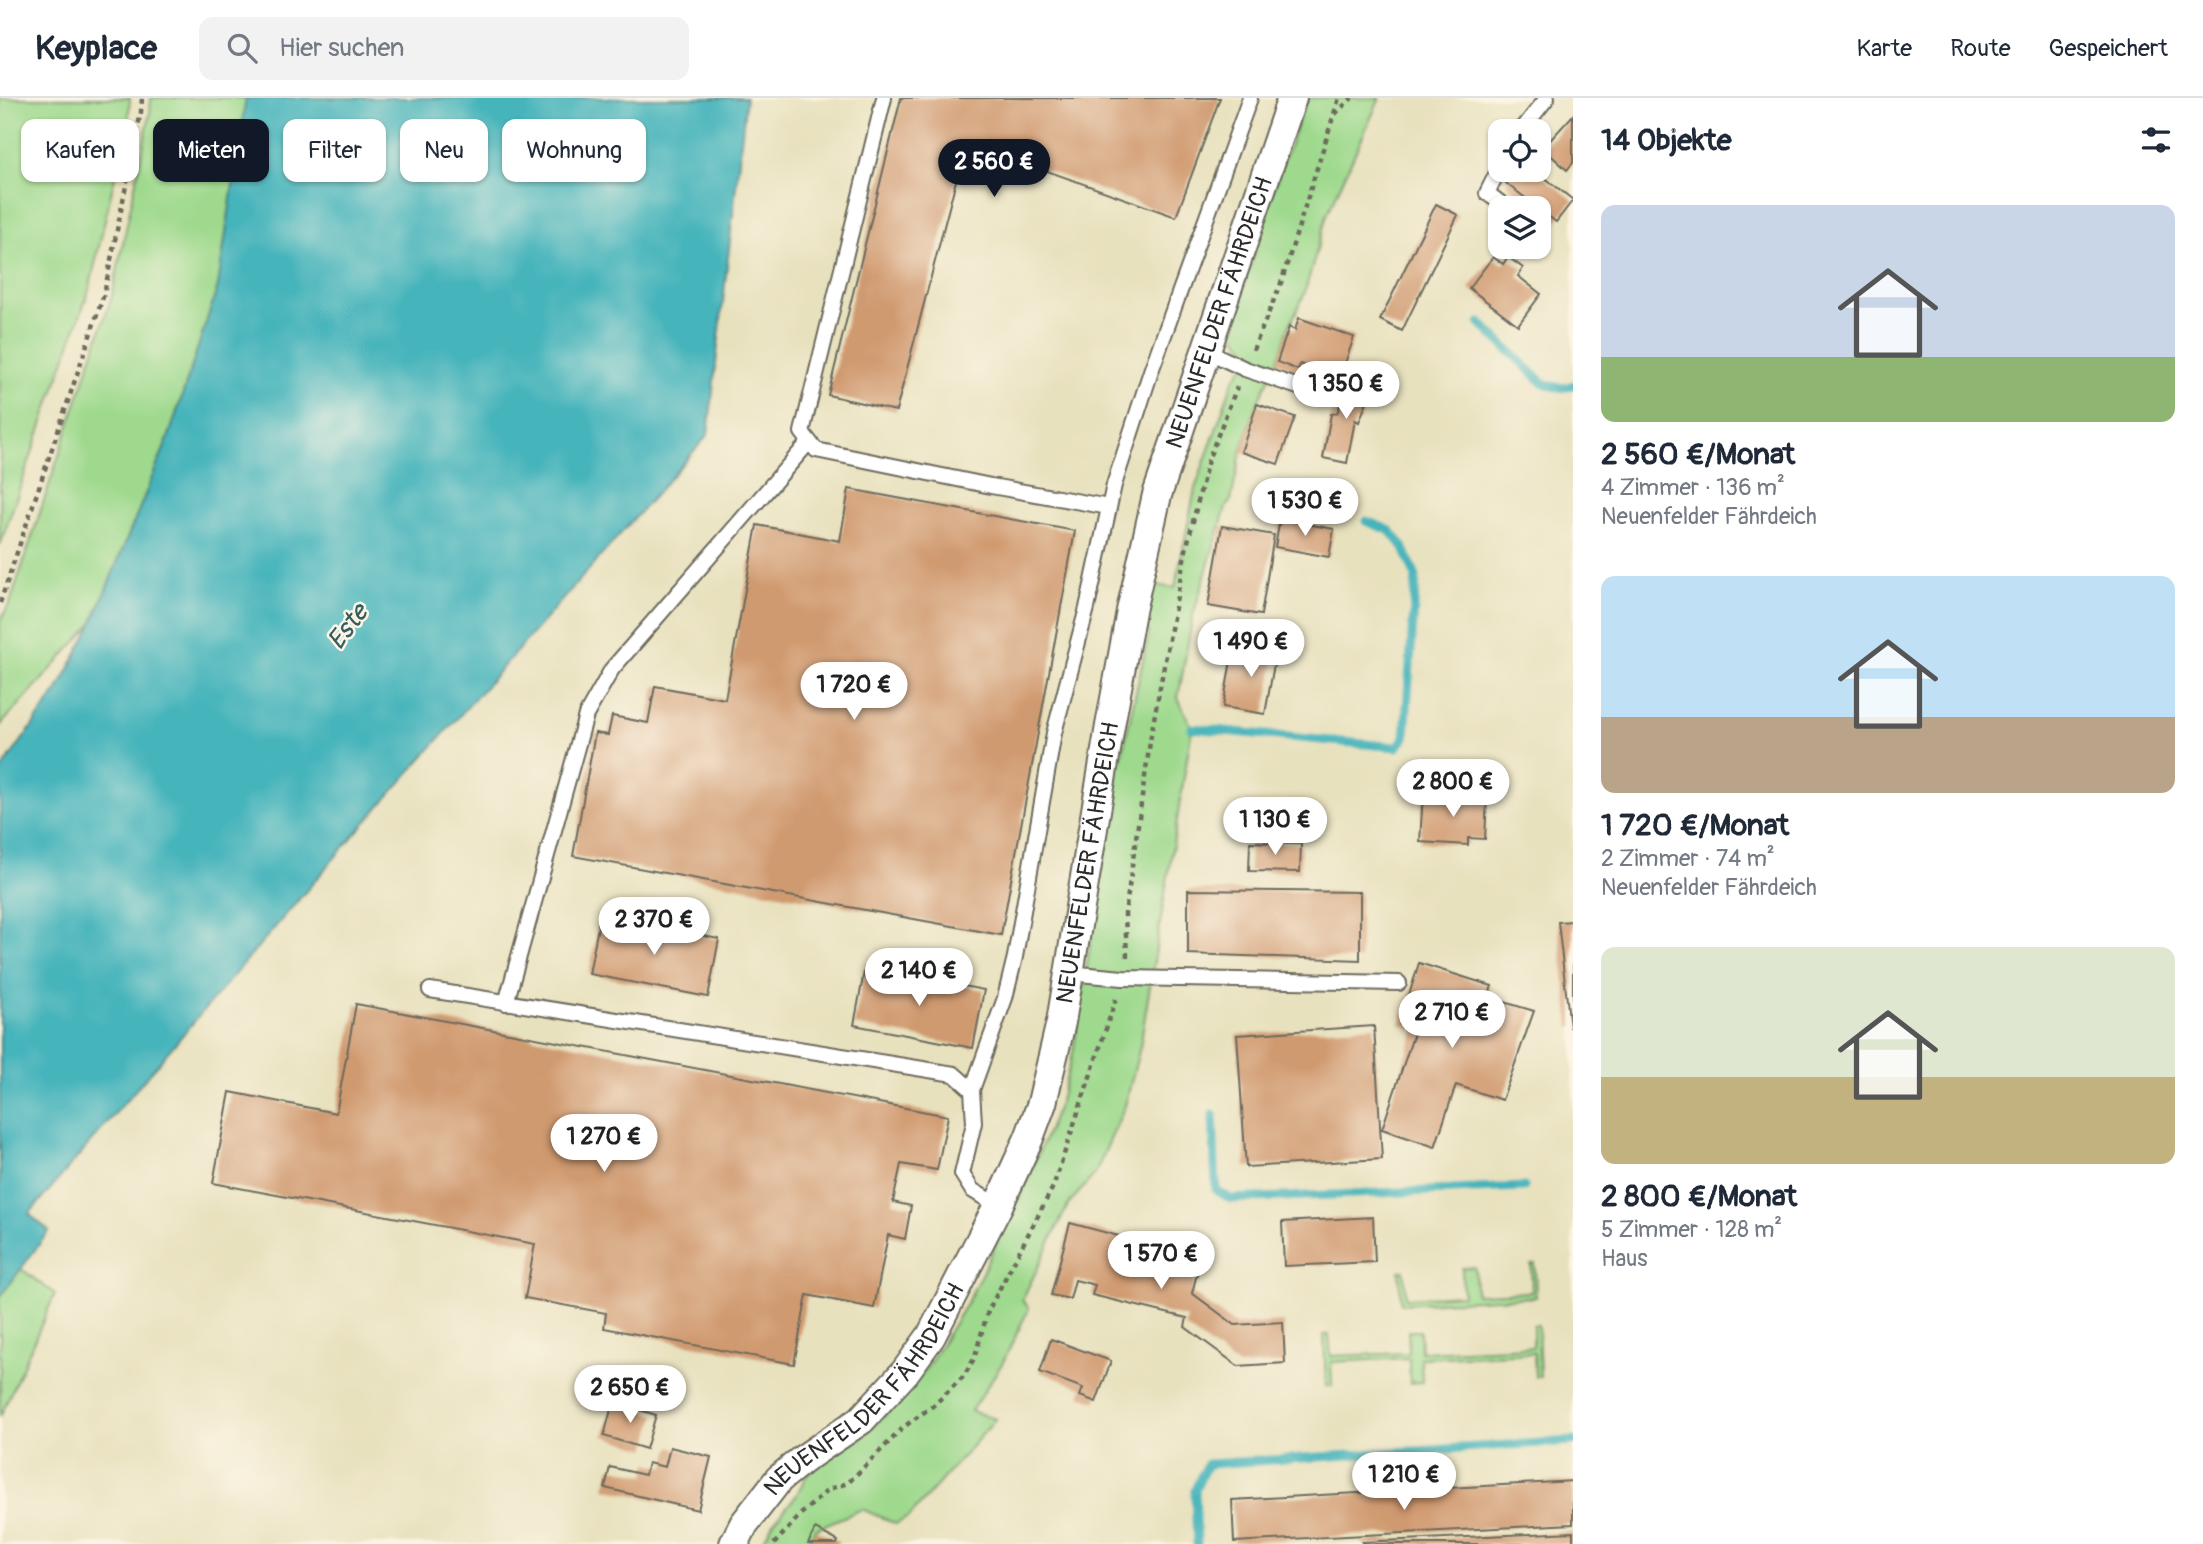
<!DOCTYPE html>
<html lang="de">
<head>
<meta charset="utf-8">
<style>
	body { margin:0; font-family:Pangolin,sans-serif; background:#f2f2f3; color:#1f2937; height:100vh; display:flex; flex-direction:column; font-size:26px; white-space:nowrap }
	* { box-sizing:border-box; margin:0 }
	p { font-size:23px; color:#747a83 }
	.icon { flex:none; width:38px; height:38px; fill:none; stroke:currentColor; stroke-width:2; stroke-linecap:round; stroke-linejoin:round }
	.map { position:relative; flex:1; overflow:hidden }
	.sheet { display:flex; flex-direction:column; background:#fff; width:630px }
	.sheet>* { flex:none }
	.guide { position:absolute; left:21px; top:21px; width:665px; height:63px; display:flex; gap:14px }
	.fabs { position:absolute; left:1488px; top:21px; display:grid; gap:14px }
	.fabs a { display:grid; place-items:center; width:63px; height:63px; border-radius:14px; background:#fff; box-shadow:0 2px 5px #0004; font-size:35px }
	.price { position:absolute; translate:-50% -60px; padding:0 16px; border-radius:24px; background:#fff; color:#222; font-size:23px; line-height:46px; filter:drop-shadow(0 2px 4px #0008) }
	.price::after { content:''; position:absolute; left:50%; top:42px; width:21px; height:16px; margin-left:-10px; background:inherit; clip-path:polygon(0 0,100% 0,50% 100%) }
	.price.selected { background:#111827; color:#fff }
	ul { padding:0; list-style:none }
	li { display:grid; align-content:center; gap:14px; height:371px; padding:0 28px }
	li span { display:grid; place-items:center; height:217px; border-radius:14px; color:#555 }
	li>.icon { margin-inline-start:auto }
	span .icon { width:126px; height:126px; fill:#fffc; stroke-width:1 }
	li b { font-size:30px }
	h2 { display:flex; justify-content:space-between; align-items:center; height:84px; padding:0 28px; font-size:30px }
	.tag { padding:0 24px; border-radius:14px; background:#fff; box-shadow:0 2px 5px #0004; font-size:24px; line-height:63px }
	.tag.selected { background:#111827; color:#fff }
	header { display:flex; align-items:center; gap:42px; box-sizing:border-box; height:98px; padding:0 35px; background:#fff; border-bottom:2px solid #e0e1e3 }
	header strong { font-size:33px }
	nav { display:flex; gap:38px; margin-inline-start:auto; font-size:24px }
	.search { width:490px; height:63px; background:#f2f2f3; display:flex; align-items:center; gap:18px; box-sizing:border-box; padding:0 24px; border-radius:14px; color:#747a83; font-size:26px }
	main { display:flex; flex:1; min-height:0 }
	.map>svg:first-child { display:block }
</style>
</head>
<body>
<header>
<strong>Keyplace</strong>
<div class="search"><svg class="icon" aria-label="search" viewBox="0 0 24 24"><circle cx="10" cy="10" r="6"/><path d="M15 15l6 6"/></svg>Hier suchen</div>
<nav><a>Karte</a><a>Route</a><a>Gespeichert</a></nav>
</header>
<main>
<div class="map">
<svg width="1573" height="1446" viewBox="0 0 1573 1446">
	<rect width="100%" height="100%" fill="#fcf5e5"/>
	<filter id="ink" filterUnits="userSpaceOnUse"><feTurbulence type="fractalNoise" baseFrequency=".0143" numOctaves="2"/><feDisplacementMap in="SourceGraphic" scale="14" xChannelSelector="R" yChannelSelector="G"/><feConvolveMatrix kernelMatrix="1 2 1 2 8 2 1 2 1" color-interpolation-filters="sRGB"/></filter>
	<filter id="wash" filterUnits="userSpaceOnUse"><feTurbulence type="fractalNoise" baseFrequency=".00686" numOctaves="4" result="noise"/><feDisplacementMap in="SourceGraphic" scale="28" xChannelSelector="R" yChannelSelector="G"/><feGaussianBlur stdDeviation="1.57" result="paint"/><feColorMatrix in="noise" values="0 0 0 0 0 0 0 0 0 0 0 0 0 0 0 0 0 1.4 0 .05"/><feComposite in="paint" operator="in"/></filter>
	<g filter="url(#wash)">
		<rect width="100%" height="100%" fill="#e8e1be"/>
		<!-- green -->
		<g fill="#9ed98d" stroke="#64825c" stroke-width="2">
			<polygon points="0,0 130,0 129,17 89,192 0,447"/>
			<polygon points="151,0 246,0 218,188 168,341 92,526 0,628 0,523 10,505 112,198 150,16"/>
			<polygon points="1307,0 1380,0 1327,117 1304,197 1289,229 1277,264 1257,306 1241,354 1231,402 1226,409 1193,517 1178,600 1192,630 1140,949 1125,1008 1095,1076 1068,1107 1022,1202 1029,1210 1003,1264 971,1313 996,1321 910,1418 896,1426 862,1411 815,1431 808,1446 761,1446 774,1424 796,1398 808,1375 868,1333 887,1316 926,1271 970,1199 1029,1079 1060,1003 1073,955 1115,688 1149,535 1146,527 1154,487 1175,490 1195,391 1233,283 1251,257 1231,231 1278,78"/>
			<polygon points="1535,1166 1536,1199 1401,1206 1399,1173 1404,1172 1406,1200 1463,1197 1462,1170 1475,1169 1476,1196 1532,1194 1531,1167"/>
			<polygon points="20,1170 55,1196 0,1319 0,1199"/>
			<polygon points="1533,1227 1538,1227 1540,1279 1535,1279 1534,1255 1421,1260 1422,1284 1410,1285 1409,1260 1331,1264 1332,1288 1326,1288 1324,1237 1329,1237 1331,1258 1409,1255 1408,1233 1420,1233 1421,1254 1533,1249"/>
		</g>
		<!-- water -->
		<polygon fill="#44b4bb" stroke="#387073" stroke-width="2" points="246,0 746,0 708,337 355,736 29,1116 49,1133 0,1199 0,673 58,592 92,526 168,341 218,188"/>
		<g fill="none" stroke-linecap="round" stroke-linejoin="round">
			<!-- stream -->
			<g stroke="#44b4bb" stroke-width="9">
				<path d="M 1480,225 L 1542,284 C 1552,289 1563,292 1573,287"/>
				<polyline points="1192,630 1397,649 1405,639 1416,479 1403,448 1389,432 1366,423"/>
				<polyline points="1213,1016 1216,1092 1231,1101 1524,1089"/>
				<polyline points="1197,1446 1195,1392 1207,1366 1573,1343"/>
			</g>
		</g>
		<g id="blocks">
			<!-- building -->
			<g fill="#d09a70">
				<polygon points="901,0 1220,0 1176,119 966,44 896,313 828,297"/>
				<polygon points="1573,17 1573,65 1567,72 1543,50"/>
				<polygon points="1516,72 1535,72 1573,102 1556,124 1506,85"/>
				<polygon points="1436,106 1458,117 1402,233 1380,222"/>
				<polygon points="1493,159 1503,166 1508,159 1523,170 1518,178 1541,196 1518,227 1469,190"/>
				<polygon points="1299,220 1354,239 1340,280 1300,266 1298,272 1277,264 1289,229 1295,232"/>
				<polygon points="1351,279 1373,288 1359,324 1355,322 1347,365 1323,360 1331,316 1337,315"/>
				<polygon points="1257,306 1295,319 1278,366 1241,354"/>
				<polygon points="849,391 1075,433 1001,837 573,758 595,635 608,637 612,618 648,625 655,588 725,601 757,427 840,443"/>
				<polygon points="1280,421 1334,431 1329,459 1275,449"/>
				<polygon points="1222,428 1274,437 1261,517 1208,508"/>
				<polygon points="1249,545 1277,550 1265,616 1223,609 1232,556 1246,559"/>
				<polygon points="1423,695 1487,699 1485,741 1468,740 1468,747 1420,744"/>
				<polygon points="1250,744 1301,746 1300,774 1249,773"/>
				<polygon points="1188,792 1360,794 1360,862 1188,856"/>
				<polygon points="600,818 719,841 708,899 589,876"/>
				<polygon points="1573,823 1573,929 1570,929 1558,824"/>
				<polygon points="1419,865 1492,888 1488,899 1534,913 1502,1002 1456,987 1435,1049 1382,1031 1415,932 1400,926"/>
				<polygon points="865,869 984,892 973,950 854,927"/>
				<polygon points="356,906 948,1018 937,1072 901,1066 893,1104 911,1108 905,1141 888,1137 874,1210 807,1197 794,1266 604,1230 606,1215 525,1200 535,1146 213,1085 230,994 336,1015"/>
				<polygon points="1374,928 1382,1061 1246,1069 1237,937"/>
				<polygon points="1373,1119 1375,1164 1284,1168 1282,1124"/>
				<polygon points="1070,1125 1201,1160 1192,1195 1235,1227 1283,1224 1285,1265 1238,1268 1185,1229 1187,1220 1092,1197 1095,1187 1075,1182 1070,1201 1051,1197"/>
				<polygon points="1051,1241 1111,1263 1096,1304 1080,1298 1083,1290 1040,1274"/>
				<polygon points="613,1304 656,1317 646,1351 604,1338"/>
				<polygon points="670,1349 711,1359 698,1412 605,1390 610,1369 645,1377 648,1365 665,1369"/>
				<polygon points="1573,1383 1573,1426 1234,1444 1232,1402"/>
				<polygon points="815,1431 838,1443 837,1446 808,1446"/>
				<polygon points="1573,1434 1573,1446 1362,1446 1362,1444"/>
			</g>
		</g>
	</g>
	<g filter="url(#ink)">
		<use href="#blocks" fill-opacity="0" stroke="#6d6b5e" stroke-width="2"/>
		<g fill="none" stroke-linecap="round" stroke-linejoin="round">
			<!-- service casing -->
			<g stroke="#6d6b5e" stroke-width="18">
				<g id="service">
					<polyline points="884,0 802,334 816,352 991,388 1109,409"/>
					<polyline points="1521,33 1547,0"/>
					<polyline points="1500,69 1487,95 1507,110"/>
					<polyline points="1205,252 1245,271 1325,298"/>
					<polyline points="1068,875 1123,880 1399,885"/>
					<polyline points="430,892 954,976 972,992 974,1025 962,1076 972,1092 998,1108"/>
					<polyline points="506,905 586,617 612,571 809,344"/>
					<polyline points="972,992 1005,900 1015,859 1054,635 1087,510 1114,387 1151,273 1250,0"/>
				</g>
			</g>
			<!-- minor casing -->
			<g stroke="#6d6b5e" stroke-width="32">
				<g id="minor">
					<path id="s1" d="M 734,1446 L 744,1426 L 779,1381 L 802,1362 L 861,1322 L 905,1274 L 931,1238 L 998,1108 L 1029,1040 L 1042,1005 L 1061,924 L 1110,628 L 1131,513 L 1157,397 L 1292,0"/>
				</g>
			</g>
			<!-- path -->
			<g stroke="#6d6b5e" stroke-width="4.5" stroke-dasharray="5 5" stroke-linecap="butt">
				<polyline points="1335,16 1352,0"/>
				<polyline points="1253,252 1281,185 1339,0"/>
				<polyline points="0,505 104,196 141,14 142,0"/>
				<polyline points="1127,859 1125,816 1151,637 1185,456 1208,362 1237,289"/>
				<polyline points="774,1446 802,1415 829,1391 848,1385 905,1328 934,1307 964,1278 974,1261 988,1213 1053,1089 1116,901"/>
			</g>
			<!-- service -->
			<use href="#service" stroke="#fff" stroke-width="14"/>
			<!-- minor -->
			<use href="#minor" stroke="#fff" stroke-width="28"/>
		</g>
	</g>
	<g text-anchor="middle" dominant-baseline="central" stroke-width="5" stroke-linejoin="round" paint-order="stroke">
		<!-- street labels -->
		<g font-size="24" fill="#2b2b2b" stroke="#fcf5e5">
			<text stroke="none"><textPath href="#s1" startOffset="1360">NEUENFELDER FÄHRDEICH</textPath></text>
			<text stroke="none"><textPath href="#s1" startOffset="793">NEUENFELDER FÄHRDEICH</textPath></text>
			<text stroke="none"><textPath href="#s1" startOffset="205">NEUENFELDER FÄHRDEICH</textPath></text>
		</g>
		<!-- water labels -->
		<g font-size="26" font-style="italic" fill="#345b5d" stroke="#fcf5e5">
			<text transform="translate(348 529) rotate(-53)">Este</text>
		</g>
	</g>
</svg>
<div class="fabs">
<a><svg class="icon" aria-label="locate" viewBox="0 0 24 24"><circle cx="12" cy="12" r="6"/><path d="M12 2v4M12 18v4M2 12h4M18 12h4"/></svg></a>
<a><svg class="icon" aria-label="layers" viewBox="0 0 24 24"><path d="M12 4l9 5-9 5-9-5zM3 14l9 5 9-5"/></svg></a>
</div>
<b class="price selected" style="left:994px;top:101px">2 560 €</b>
<b class="price" style="left:1346px;top:323px">1 350 €</b>
<b class="price" style="left:1305px;top:440px">1 530 €</b>
<b class="price" style="left:1251px;top:581px">1 490 €</b>
<b class="price" style="left:854px;top:624px">1 720 €</b>
<b class="price" style="left:1453px;top:721px">2 800 €</b>
<b class="price" style="left:1275px;top:759px">1 130 €</b>
<b class="price" style="left:654px;top:859px">2 370 €</b>
<b class="price" style="left:919px;top:910px">2 140 €</b>
<b class="price" style="left:1452px;top:952px">2 710 €</b>
<b class="price" style="left:604px;top:1076px">1 270 €</b>
<b class="price" style="left:1161px;top:1193px">1 570 €</b>
<b class="price" style="left:630px;top:1327px">2 650 €</b>
<b class="price" style="left:1404px;top:1414px">1 210 €</b>
<div class="guide">
<a class="tag">Kaufen</a>
<a class="tag selected">Mieten</a>
<a class="tag">Filter</a>
<a class="tag">Neu</a>
<a class="tag">Wohnung</a>
</div>
</div>
<section class="sheet">
<h2>14 Objekte<svg class="icon" aria-label="filters" viewBox="0 0 24 24"><path d="M4 7h16M4 17h16"/><circle cx="9" cy="7" r="2"/><circle cx="15" cy="17" r="2"/></svg></h2>
<ul>
<li><span style="background:linear-gradient(#c9d6e8 70%,#8fb573 0)"><svg class="icon" aria-label="home" viewBox="0 0 24 24"><path d="M3 11l9-7 9 7M6 9v11h12V9"/></svg></span><div><b>2 560 €/Monat</b><p>4 Zimmer · 136 m²</p><p>Neuenfelder Fährdeich</p></div></li>
<li><span style="background:linear-gradient(#bfe0f5 65%,#b9a48a 0)"><svg class="icon" aria-label="home" viewBox="0 0 24 24"><path d="M3 11l9-7 9 7M6 9v11h12V9"/></svg></span><div><b>1 720 €/Monat</b><p>2 Zimmer · 74 m²</p><p>Neuenfelder Fährdeich</p></div></li>
<li><span style="background:linear-gradient(#dfe7d0 60%,#c2b280 0)"><svg class="icon" aria-label="home" viewBox="0 0 24 24"><path d="M3 11l9-7 9 7M6 9v11h12V9"/></svg></span><div><b>2 800 €/Monat</b><p>5 Zimmer · 128 m²</p><p>Haus</p></div></li>
</ul>
</section>
</main>
</body>
</html>
